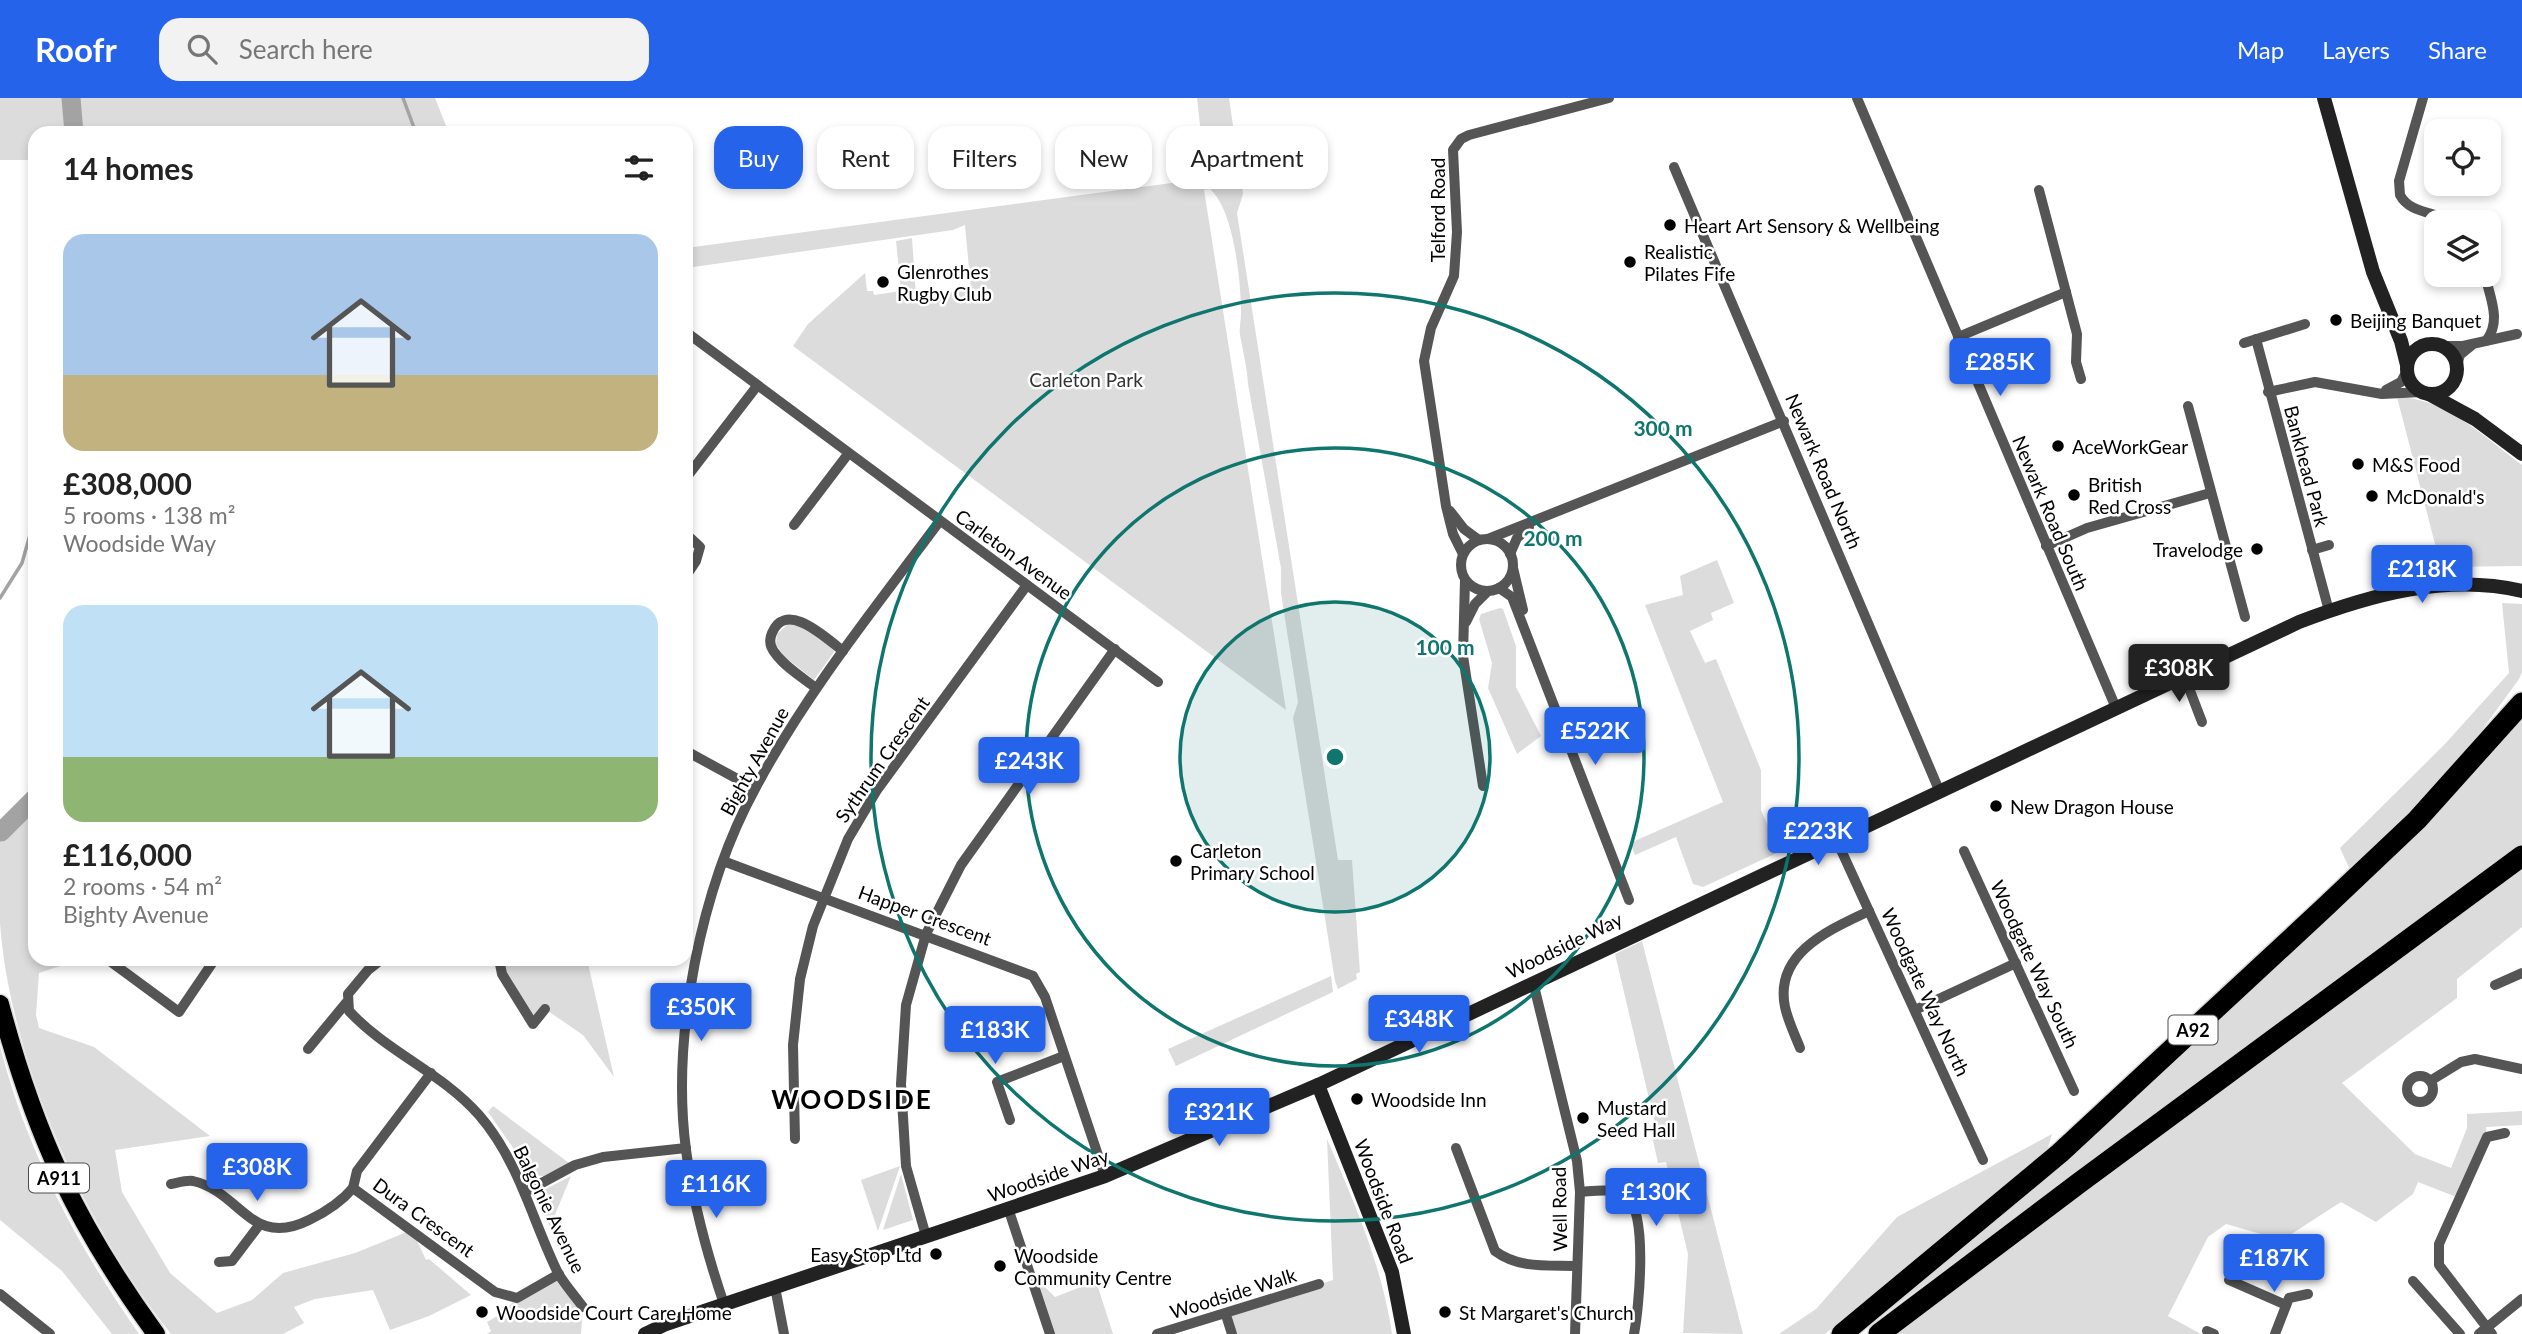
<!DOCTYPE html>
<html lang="en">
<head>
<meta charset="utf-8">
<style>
	body { margin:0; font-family:Lato,sans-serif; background:#f2f2f2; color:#222; height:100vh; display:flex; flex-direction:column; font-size:26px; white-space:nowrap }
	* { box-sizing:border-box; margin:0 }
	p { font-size:23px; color:#767676 }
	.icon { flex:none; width:38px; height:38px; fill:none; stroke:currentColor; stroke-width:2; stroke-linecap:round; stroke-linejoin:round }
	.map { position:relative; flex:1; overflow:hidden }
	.drawer { position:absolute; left:28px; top:28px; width:665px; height:840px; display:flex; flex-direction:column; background:#fff; border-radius:21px; box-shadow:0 4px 10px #0003 }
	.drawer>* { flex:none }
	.top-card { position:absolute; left:714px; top:28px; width:665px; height:63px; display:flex; gap:14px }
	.controls { position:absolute; left:2424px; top:21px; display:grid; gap:14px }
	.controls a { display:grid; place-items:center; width:77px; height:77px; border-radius:14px; background:#fff; box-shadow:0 4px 10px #0003; font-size:35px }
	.price { position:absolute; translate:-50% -60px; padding:0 16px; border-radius:7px; background:#2563eb; color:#fff; font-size:23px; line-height:46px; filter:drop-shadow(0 2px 4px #0008) }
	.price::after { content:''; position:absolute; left:50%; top:42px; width:21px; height:16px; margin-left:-10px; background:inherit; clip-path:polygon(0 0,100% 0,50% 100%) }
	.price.selected { background:#222; color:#fff }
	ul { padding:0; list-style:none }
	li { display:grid; align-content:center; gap:14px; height:371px; padding:0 35px }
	li span { display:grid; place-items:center; height:217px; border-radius:21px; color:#555 }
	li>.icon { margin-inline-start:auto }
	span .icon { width:126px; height:126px; fill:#fffc; stroke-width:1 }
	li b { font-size:30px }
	h2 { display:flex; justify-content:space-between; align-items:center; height:84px; padding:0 35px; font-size:30px }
	.pill { padding:0 24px; border-radius:21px; background:#fff; box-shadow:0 4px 10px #0003; font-size:24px; line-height:63px }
	.pill.selected { background:#2563eb; color:#fff }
	header { display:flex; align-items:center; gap:42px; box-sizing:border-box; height:98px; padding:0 35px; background:#2563eb; color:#fff }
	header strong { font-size:33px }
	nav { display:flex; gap:38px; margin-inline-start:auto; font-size:24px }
	.search { width:490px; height:63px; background:#f2f2f2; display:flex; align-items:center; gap:18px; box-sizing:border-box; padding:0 24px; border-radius:21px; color:#767676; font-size:26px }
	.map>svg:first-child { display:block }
</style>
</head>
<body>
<header>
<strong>Roofr</strong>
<div class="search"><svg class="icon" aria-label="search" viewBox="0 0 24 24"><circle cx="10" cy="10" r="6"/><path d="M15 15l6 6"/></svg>Search here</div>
<nav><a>Map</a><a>Layers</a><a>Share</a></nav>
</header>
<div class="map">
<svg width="2522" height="1236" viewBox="0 0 2522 1236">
	<rect width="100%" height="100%" fill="#fff"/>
	<!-- green -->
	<g fill="#dcdcdc">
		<polygon points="0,0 435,0 449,35 35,35 35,62 0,62"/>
		<path d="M 1197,0 L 1229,0 L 1243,96 L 1237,115 L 1338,762 L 1352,762 L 1360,874 L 1356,876 L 1357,881 L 1338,891 L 1335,883 L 1293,620 L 1298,604 L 1281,495 L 1281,470 L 1248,286 C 1247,268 1243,254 1240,237 C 1239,230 1241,223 1241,215 C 1241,183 1234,112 1210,91 L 1204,92 L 1286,612 L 793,248 L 808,226 L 865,175 L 867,193 L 873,193 L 874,197 L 901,193 L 896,143 L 912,140 L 916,198 L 971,192 L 965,127 L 953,132 L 686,170 L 686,150 L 1179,84 L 1188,71 L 1205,73 Z"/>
		<path d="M 2397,299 C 2446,300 2484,339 2522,367 L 2522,468 L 2441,469 Z"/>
		<polygon points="1717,462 1734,505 1711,515 1713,522 1690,533 1705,565 1716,561 1761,672 1761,712 1779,754 1703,789 1693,786 1676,739 1635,757 1630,745 1723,704 1645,507 1683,497 1680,478"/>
		<polygon points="2502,505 2522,506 2522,574 2519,581 2460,662 2410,718 2350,772 2340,750 2444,647 2509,575"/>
		<polygon points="1500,510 1503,511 1516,548 1516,589 1541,638 1517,656 1488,590 1492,565 1479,521 1481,516"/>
		<polygon points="788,526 799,526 836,551 814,582 784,558 776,547 777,536"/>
		<polygon points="2522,613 2522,746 1882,1218 2324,822 2490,657"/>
		<path d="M 35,700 L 35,861 L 81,861 L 39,875 L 36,917 L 39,930 L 94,949 L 210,1038 L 115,1052 L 122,1094 L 170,1175 L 217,1215 L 252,1202 L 283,1175 L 355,1155 L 412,1132 L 426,1162 L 429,1161 L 471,1197 L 429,1218 L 390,1232 L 373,1192 L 315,1201 L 294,1209 L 304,1225 L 283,1236 L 171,1236 C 85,1130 10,962 0,825 C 0,795 0,765 0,735 Z"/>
		<polygon points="2522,767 2522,829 2457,881 2457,900 2342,985 2415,1056 2451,1070 2467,1030 2467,1016 2522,1013 2522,1027 2486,1029 2487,1039 2459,1100 2418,1084 2413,1096 2376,1124 2341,1104 2282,1142 2226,1126 2208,1139 2168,1218 2201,1236 1889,1236"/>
		<polygon points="1642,843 1743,1236 1683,1235 1688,1156 1666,1064 1658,1065 1651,1033 1644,1034 1643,1030 1655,1026 1615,856"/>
		<polygon points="499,861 587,861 614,979 583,937 545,911 533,926"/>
		<polygon points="1331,878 1333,894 1176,968 1168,951"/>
		<path d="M 0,948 C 26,1052 78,1149 139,1236 L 112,1236 L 62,1173 L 0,1122 Z"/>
		<polygon points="493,1008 569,1065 567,1067 543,1078 532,1077 488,1014"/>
		<polygon points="2052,1036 2048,1050 1825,1236 1779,1236 1816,1211 1897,1119"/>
		<path d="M 1327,1041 C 1354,1104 1382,1167 1392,1236 L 1232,1236 L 1226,1217 L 1333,1182 Z"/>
		<polygon points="900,1068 878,1133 861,1082"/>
		<polygon points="901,1076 913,1122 883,1132"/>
		<polygon points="571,1078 550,1129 539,1104 540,1094"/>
		<polygon points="1029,1173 1055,1199 1096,1183 1113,1236 1050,1236"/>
		<polygon points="559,1176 583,1209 581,1236 487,1236 491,1233 487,1224 501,1216 517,1200"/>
	</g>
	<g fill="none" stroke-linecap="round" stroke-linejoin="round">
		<!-- stream -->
		<g stroke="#a3a3a3" stroke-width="3.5">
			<polyline points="403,0 416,35"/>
			<polyline points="0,500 22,465 35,419"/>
		</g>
		<!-- river -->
		<g stroke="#a3a3a3" stroke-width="19">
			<polyline points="71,0 74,35"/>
			<polyline points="1,734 35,700"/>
		</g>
		<!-- primary casing -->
		<g stroke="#dbdbdb" stroke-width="21">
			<path id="primary" d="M 0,906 C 35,1037 76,1126 156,1236"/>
		</g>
		<!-- highway casing -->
		<g stroke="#dbdbdb" stroke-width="24">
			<g id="highway">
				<polyline points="1842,1236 2060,1055 2323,811 2417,722 2522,605"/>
				<polyline points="1879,1236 2079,1085 2522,758"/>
			</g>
		</g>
		<!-- street -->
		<g stroke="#555" stroke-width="10">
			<polyline points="1857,0 2116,610"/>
			<path d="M 2423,0 L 2399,83 L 2400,97 C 2410,116 2435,113 2452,124"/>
			<polyline points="1674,69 1939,692"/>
			<polyline points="2039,92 2077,236 2076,264 2081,281"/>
			<path d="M 2485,177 C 2490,200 2502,223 2486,243"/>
			<polyline points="686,234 1158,584"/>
			<polyline points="1958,239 2066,194"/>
			<polyline points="2256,241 2329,513"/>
			<polyline points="2244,245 2305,226"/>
			<polyline points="2439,248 2463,248 2517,236"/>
			<polyline points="2456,271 2460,257 2471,248"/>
			<polyline points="2386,292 2401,284 2407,273"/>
			<polyline points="2268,294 2315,284 2382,296 2422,294"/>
			<polyline points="2188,308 2245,519"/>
			<polyline points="686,380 757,288"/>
			<polyline points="1450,413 1464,431 1479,442"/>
			<polyline points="794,427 848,356"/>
			<polyline points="686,436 700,449 696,463 686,478"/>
			<circle cx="1487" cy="467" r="26"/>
			<polyline points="1488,441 1784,323"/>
			<polyline points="2046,448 2087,430 2210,395"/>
			<polyline points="2312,452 2329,447"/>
			<polyline points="1463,456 1453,436 1446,408 1424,263 1431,230 1454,178 1457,134 1453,52 1461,41 1469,37 1609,0"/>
			<polyline points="1510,456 1517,440 1529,429"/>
			<polyline points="1513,470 1523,512"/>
			<polyline points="1465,482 1463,558 1483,688"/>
			<polyline points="1499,490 1512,499 1629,802"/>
			<polyline points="1466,524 1475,506 1488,493"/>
			<polyline points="2184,577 2202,624"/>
			<path d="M 816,590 C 803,580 785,569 775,555 C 770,549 769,542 772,535 C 786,501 827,541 843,553"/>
			<polyline points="686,653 754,690"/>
			<polyline points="1836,741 1983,1062"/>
			<polyline points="1964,753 2074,993"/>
			<polyline points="723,763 1033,878 1045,899 1105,1078"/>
			<polyline points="107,861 179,914 215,861"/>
			<path d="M 382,861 L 368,872 L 348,896 L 349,913 C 387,954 442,975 479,1017 C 519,1063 532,1122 558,1175 C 565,1187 575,1198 583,1209"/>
			<polyline points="499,861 502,876 533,926 545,911"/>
			<polyline points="1533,884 1577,1063 1580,1094 1575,1236"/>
			<polyline points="2495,887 2522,875"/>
			<polyline points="1915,912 2016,865"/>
			<path d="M 1800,950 C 1795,937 1788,923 1785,909 C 1774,855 1829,832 1869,813"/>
			<polyline points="308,951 346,905"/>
			<polyline points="431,975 357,1073 353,1090 495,1194 517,1200 559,1176"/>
			<circle cx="2420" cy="991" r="13"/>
			<polyline points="2430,983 2461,964 2475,961 2522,971"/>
			<polyline points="1010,1022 997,984 1064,958"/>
			<polyline points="795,1041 793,947 800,881 813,828 848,741 877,692 1027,487"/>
			<path d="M 1456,1050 L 1495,1153 C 1519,1171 1548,1167 1577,1168"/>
			<path d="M 171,1086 C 177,1085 186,1082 193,1083 C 241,1094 251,1151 309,1122 C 326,1114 341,1104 353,1090"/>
			<polyline points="525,1094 575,1067 603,1059 686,1050"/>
			<path d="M 1580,1094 C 1595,1093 1614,1089 1627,1099 C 1648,1116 1639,1210 1634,1236"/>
			<polyline points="1008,1110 1050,1236"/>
			<polyline points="926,1138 906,1068 901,986 906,907 926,836 961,767 1115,551"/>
			<polyline points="219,1164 232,1163 260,1126"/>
			<polyline points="2229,1182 2286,1207"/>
			<polyline points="2413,1183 2460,1236"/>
			<polyline points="775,1189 784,1236"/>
			<polyline points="0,1196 50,1236"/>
			<path d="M 724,1206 C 707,1156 693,1104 686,1052 C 671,938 701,789 756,689 C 807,594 875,510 939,424"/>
			<polyline points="1226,1217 1232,1236"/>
			<polyline points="2207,1233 2214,1236"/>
			<polyline points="1157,1236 1319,1186"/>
			<polyline points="2275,1236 2289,1200 2308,1196"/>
			<polyline points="2479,1236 2522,1201"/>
			<polyline points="2492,1236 2439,1167 2439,1146 2487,1039 2505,1035"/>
		</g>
		<!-- secondary -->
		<g stroke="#222" stroke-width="14">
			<polyline points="2324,0 2373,174 2401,243 2407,267"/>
			<circle cx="2432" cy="271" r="25"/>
			<polyline points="2429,296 2475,321 2522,356"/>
			<polyline points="1318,987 1392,1174 1404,1236"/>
			<path d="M 645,1236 L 666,1226 L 1105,1078 L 1318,987 L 2299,524 C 2370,497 2447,475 2522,493"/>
		</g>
		<!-- primary -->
		<use href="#primary" stroke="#000" stroke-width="18"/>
		<!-- highway -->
		<use href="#highway" stroke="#000" stroke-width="21"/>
	</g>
	<!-- distance rings -->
	<circle cx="1335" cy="659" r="155" fill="#0f766e" fill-opacity=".12"/>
	<g fill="none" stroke="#0f766e" stroke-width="3.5">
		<circle cx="1335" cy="659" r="155"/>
		<circle cx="1335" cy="659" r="309"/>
		<circle cx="1335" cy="659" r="464"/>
	</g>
	<!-- markers -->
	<g fill="#000" stroke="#fff" stroke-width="2.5">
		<circle cx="1670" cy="127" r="7"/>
		<circle cx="1630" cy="164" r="7"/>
		<circle cx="883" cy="184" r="7"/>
		<circle cx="2336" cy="222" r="7"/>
		<circle cx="2058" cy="348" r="7"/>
		<circle cx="2358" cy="366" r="7"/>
		<circle cx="2074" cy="397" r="7"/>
		<circle cx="2372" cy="398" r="7"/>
		<circle cx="2257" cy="451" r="7"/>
		<circle cx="1996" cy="708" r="7"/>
		<circle cx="1176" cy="763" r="7"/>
		<circle cx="1357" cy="1001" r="7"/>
		<circle cx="1583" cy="1020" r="7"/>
		<circle cx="936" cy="1156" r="7"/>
		<circle cx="1000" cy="1168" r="7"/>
		<circle cx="482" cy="1214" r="7"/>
		<circle cx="1445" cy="1214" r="7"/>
	</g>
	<g text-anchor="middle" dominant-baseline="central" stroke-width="5" stroke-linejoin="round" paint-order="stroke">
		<!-- shield labels -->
		<g fill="#fff" stroke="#4c4c4c" stroke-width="2">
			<rect x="2168.5" y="917.5" width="49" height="29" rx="5"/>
			<rect x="29" y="1065.5" width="60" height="29" rx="5"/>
		</g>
		<g font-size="18" font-weight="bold" fill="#000">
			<text x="2193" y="932">A92</text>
			<text x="59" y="1080">A911</text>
		</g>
		<!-- street labels -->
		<g font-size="19" fill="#000" stroke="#fff">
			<text transform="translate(1437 112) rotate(-90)">Telford Road</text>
			<text transform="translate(2307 368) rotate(75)">Bankhead Park</text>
			<text transform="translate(1824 373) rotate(67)">Newark Road North</text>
			<text transform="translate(2051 415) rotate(67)">Newark Road South</text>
			<text transform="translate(1014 456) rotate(36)">Carleton Avenue</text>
			<text transform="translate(882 661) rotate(-55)">Sythrum Crescent</text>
			<text transform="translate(754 663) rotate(-61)">Bighty Avenue</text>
			<text transform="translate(925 817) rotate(20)">Happer Crescent</text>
			<text transform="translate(1564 847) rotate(-26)">Woodside Way</text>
			<text transform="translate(2035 866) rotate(65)">Woodgate Way South</text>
			<text transform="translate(1926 894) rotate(65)">Woodgate Way North</text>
			<text transform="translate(1048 1077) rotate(-19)">Woodside Way</text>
			<text transform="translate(1384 1103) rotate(69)">Woodside Road</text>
			<text transform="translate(550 1111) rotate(64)">Balgonie Avenue</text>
			<text transform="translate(1559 1111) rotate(-91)">Well Road</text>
			<text transform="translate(424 1119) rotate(36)">Dura Crescent</text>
			<text transform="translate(1233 1195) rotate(-17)">Woodside Walk</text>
		</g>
		<!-- poi labels -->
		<g font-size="19" fill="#000" stroke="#fff" text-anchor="start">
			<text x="1684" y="127">Heart Art Sensory &amp; Wellbeing</text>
			<text x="1644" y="153">Realistic<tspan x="1644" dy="22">Pilates Fife</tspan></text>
			<text x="897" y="173">Glenrothes<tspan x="897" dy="22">Rugby Club</tspan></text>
			<text x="2350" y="222">Beijing Banquet</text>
			<text x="2072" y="348">AceWorkGear</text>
			<text x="2372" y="366">M&amp;S Food</text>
			<text x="2088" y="386">British<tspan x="2088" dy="22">Red Cross</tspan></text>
			<text x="2386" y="398">McDonald's</text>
			<text x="2243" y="451" text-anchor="end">Travelodge</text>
			<text x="2010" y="708">New Dragon House</text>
			<text x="1190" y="752">Carleton<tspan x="1190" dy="22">Primary School</tspan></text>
			<text x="1371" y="1001">Woodside Inn</text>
			<text x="1597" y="1009">Mustard<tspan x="1597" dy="22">Seed Hall</tspan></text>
			<text x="922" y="1156" text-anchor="end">Easy Stop Ltd</text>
			<text x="1014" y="1157">Woodside<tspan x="1014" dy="22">Community Centre</tspan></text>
			<text x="496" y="1214">Woodside Court Care Home</text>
			<text x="1459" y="1214">St Margaret's Church</text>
		</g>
		<!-- park labels -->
		<g font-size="19" fill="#333" stroke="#fff">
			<text x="1086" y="281">Carleton Park</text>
		</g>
		<!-- district labels -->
		<g font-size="26" font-weight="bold" letter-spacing="2" fill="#000" stroke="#fff">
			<text x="852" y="1001">WOODSIDE</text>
		</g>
	</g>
	<circle cx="1335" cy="659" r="10" fill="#0f766e" stroke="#fff" stroke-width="3.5"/>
	<g font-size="21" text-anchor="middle" font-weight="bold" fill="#0f766e" stroke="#fff" stroke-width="5" stroke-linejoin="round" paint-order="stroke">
		<text x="1663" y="338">300 m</text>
		<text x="1553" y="448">200 m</text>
		<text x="1445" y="557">100 m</text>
	</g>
</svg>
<div class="controls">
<a><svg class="icon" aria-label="locate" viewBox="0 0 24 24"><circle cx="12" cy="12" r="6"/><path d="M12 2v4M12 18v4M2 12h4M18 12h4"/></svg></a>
<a><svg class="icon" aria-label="layers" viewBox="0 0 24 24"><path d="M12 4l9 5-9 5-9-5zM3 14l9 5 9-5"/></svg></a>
</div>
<b class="price" style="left:2000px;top:300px">£285K</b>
<b class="price" style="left:2422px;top:507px">£218K</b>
<b class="price selected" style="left:2179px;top:606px">£308K</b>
<b class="price" style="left:1595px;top:669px">£522K</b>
<b class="price" style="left:1029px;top:699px">£243K</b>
<b class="price" style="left:1818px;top:769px">£223K</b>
<b class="price" style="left:701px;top:945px">£350K</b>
<b class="price" style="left:1419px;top:957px">£348K</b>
<b class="price" style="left:995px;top:968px">£183K</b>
<b class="price" style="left:1219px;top:1050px">£321K</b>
<b class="price" style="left:257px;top:1105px">£308K</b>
<b class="price" style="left:716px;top:1122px">£116K</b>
<b class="price" style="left:1656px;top:1130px">£130K</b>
<b class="price" style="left:2274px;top:1196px">£187K</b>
<div class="top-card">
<a class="pill selected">Buy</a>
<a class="pill">Rent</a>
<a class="pill">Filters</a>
<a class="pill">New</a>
<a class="pill">Apartment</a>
</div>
<section class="drawer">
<h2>14 homes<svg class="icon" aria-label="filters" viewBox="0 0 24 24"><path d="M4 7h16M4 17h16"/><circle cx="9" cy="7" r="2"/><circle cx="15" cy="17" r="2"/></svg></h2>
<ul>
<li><span style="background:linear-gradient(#a9c7e8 65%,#c2b280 0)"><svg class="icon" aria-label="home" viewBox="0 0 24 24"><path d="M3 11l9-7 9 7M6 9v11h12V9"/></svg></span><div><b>£308,000</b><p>5 rooms · 138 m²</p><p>Woodside Way</p></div></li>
<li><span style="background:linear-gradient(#bfe0f5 70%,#8fb573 0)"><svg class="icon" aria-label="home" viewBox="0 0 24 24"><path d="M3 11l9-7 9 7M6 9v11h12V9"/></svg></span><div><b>£116,000</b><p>2 rooms · 54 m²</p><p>Bighty Avenue</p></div></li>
</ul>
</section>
</div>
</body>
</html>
